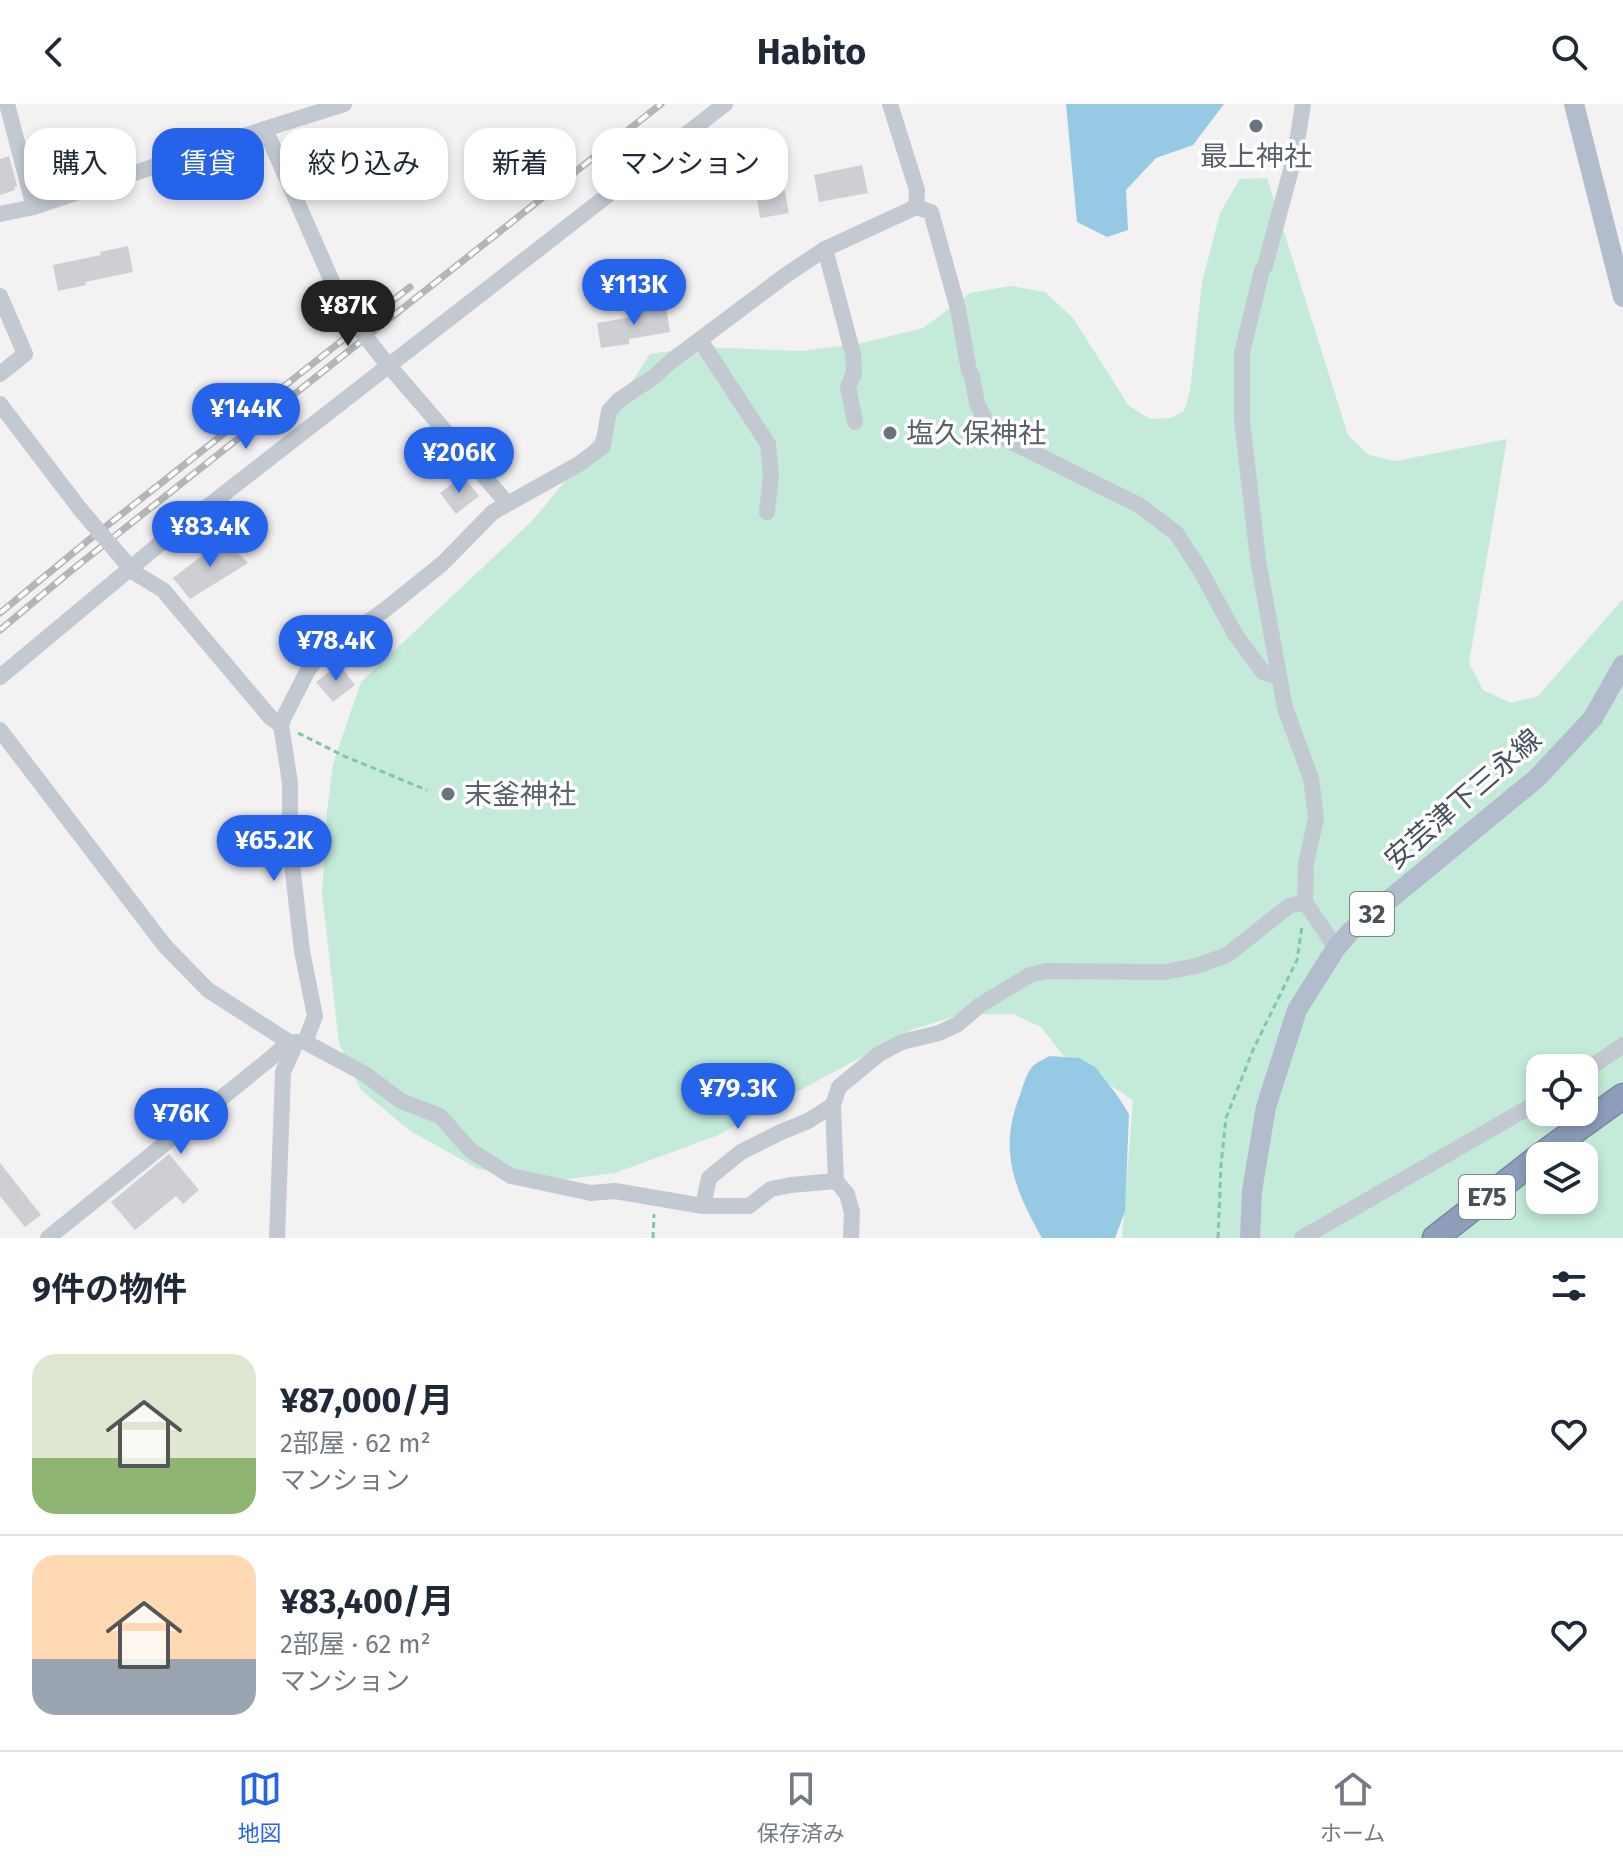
<!DOCTYPE html>
<html lang="ja">
<head>
<meta charset="utf-8">
<style>
	body { margin:0; font-family:"Fira Sans","Noto Sans JP",sans-serif; background:#f6f6f7; color:#1f2937; height:100vh; display:flex; flex-direction:column; font-size:30px; white-space:nowrap }
	* { box-sizing:border-box; margin:0 }
	p { font-size:26px; color:#747a83 }
	.icon { flex:none; width:44px; height:44px; fill:none; stroke:currentColor; stroke-width:2; stroke-linecap:round; stroke-linejoin:round }
	.map { position:relative; height:1134px; overflow:hidden }
	.sheet { display:flex; flex-direction:column; background:#fff; flex:1 }
	.sheet>* { flex:none }
	.guide { position:absolute; left:24px; top:24px; width:800px; height:72px; display:flex; gap:16px }
	.fabs { position:absolute; left:1526px; top:950px; display:grid; gap:16px }
	.fabs a { display:grid; place-items:center; width:72px; height:72px; border-radius:16px; background:#fff; box-shadow:0 4px 12px #0003; font-size:40px }
	.price { position:absolute; translate:-50% -68px; padding:0 18px; border-radius:28px; background:#2563eb; color:#fff; font-size:26px; line-height:52px; filter:drop-shadow(0 2px 4px #0008) }
	.price::after { content:''; position:absolute; left:50%; top:48px; width:24px; height:18px; margin-left:-12px; background:inherit; clip-path:polygon(0 0,100% 0,50% 100%) }
	.price.current { background:#222; color:#fff }
	ul { padding:0; list-style:none }
	li { display:flex; align-items:center; gap:24px; height:200px; padding:0 32px }
	li+li { border-top:2px solid #e0e1e3 }
	li span { display:grid; place-items:center; flex:none; width:224px; height:160px; border-radius:24px; color:#555 }
	li>.icon { margin-inline-start:auto }
	span .icon { width:96px; height:96px; fill:#fffc; stroke-width:1 }
	li b { font-size:34px }
	h2 { display:flex; justify-content:space-between; align-items:center; height:96px; padding:0 32px; font-size:34px }
	.tag { padding:0 28px; border-radius:24px; background:#fff; box-shadow:0 4px 12px #0003; font-size:28px; line-height:72px }
	.tag.current { background:#2563eb; color:#fff }
	header { display:flex; justify-content:space-between; align-items:center; height:104px; padding:0 32px; background:#fff; font-size:36px; font-weight:700 }
	.tab-bar { display:flex; justify-content:space-around; align-items:center; height:112px; border-top:2px solid #e0e1e3; background:#fff; font-size:22px; color:#747a83 }
	.tab-bar a { display:grid; justify-items:center; gap:4px }
	.tab-bar .current { color:#2563eb }
	.map>svg:first-child { display:block }
</style>
</head>
<body>
<header><svg class="icon" aria-label="back" viewBox="0 0 24 24"><path d="M15 5l-7 7 7 7"/></svg>Habito<svg class="icon" aria-label="search" viewBox="0 0 24 24"><circle cx="10" cy="10" r="6"/><path d="M15 15l6 6"/></svg></header>
<div class="map">
<svg width="1623" height="1134" viewBox="0 0 1623 1134">
	<rect width="100%" height="100%" fill="#f3f1f1"/>
	<!-- green -->
	<path fill="#c4ebd9" fill-rule="evenodd" d="M 1267,74 L 1348,331 L 1369,351 L 1396,357 L 1507,335 L 1469,559 L 1483,586 L 1511,599 L 1538,592 L 1623,495 L 1623,1134 L 1122,1134 L 1133,996 L 1062,950 L 1041,923 L 1013,910 L 959,911 L 911,926 L 716,1032 L 615,1069 L 553,1077 L 478,1065 L 409,1026 L 361,986 L 339,939 L 322,789 L 327,708 L 333,660 L 361,578 L 532,417 L 572,369 L 650,250 L 701,243 L 802,247 L 862,239 L 923,224 L 970,189 L 1011,182 L 1045,188 L 1073,214 L 1129,302 L 1150,315 L 1170,314 L 1184,307 L 1190,287 L 1202,178 L 1220,109 L 1240,75 ZM 1540,964 L 1584,964 L 1584,1008 L 1540,1008 ZM 1540,1052 L 1584,1052 L 1584,1096 L 1540,1096 Z"/>
	<!-- water -->
	<g fill="#96c9e4">
		<polygon points="1066,0 1224,0 1193,41 1156,54 1126,86 1128,126 1107,133 1077,118"/>
		<path d="M 1049,952 L 1079,954 L 1095,963 L 1117,991 L 1129,1010 L 1125,1107 L 1115,1134 L 1042,1134 C 1014,1084 998,1046 1020,991 C 1023,982 1027,968 1033,962 C 1037,958 1045,955 1049,952 Z"/>
	</g>
	<!-- building -->
	<g fill="#cecfd5">
		<polygon points="9,52 17,82 14,83 15,86 0,91 0,55"/>
		<polygon points="862,61 868,89 819,98 814,71"/>
		<polygon points="784,83 789,109 760,114 756,88"/>
		<polygon points="128,142 133,168 85,178 86,181 58,187 53,161 101,151 100,148"/>
		<polygon points="666,202 670,228 629,235 629,240 601,244 597,219 639,212 638,207"/>
		<polygon points="463,372 479,392 456,410 440,389"/>
		<polygon points="224,435 248,459 190,495 173,474"/>
		<polygon points="339,560 355,581 333,598 316,578"/>
		<polygon points="169,1050 199,1086 183,1100 176,1092 135,1126 111,1098"/>
		<polygon points="0,1059 41,1111 25,1123 0,1092"/>
	</g>
	<g fill="none" stroke-linecap="round" stroke-linejoin="round">
		<!-- highway casing -->
		<g stroke="#7988a6" stroke-width="27">
			<g id="highway">
				<polyline points="1540,1052 1623,992"/>
				<polyline points="1435,1134 1540,1052"/>
			</g>
		</g>
		<!-- path -->
		<g stroke="#7fc6ad" stroke-width="3" stroke-dasharray="6 4" stroke-linecap="butt">
			<polyline points="298,629 346,653 427,686"/>
			<polyline points="653,1134 654,1110"/>
			<polyline points="1218,1134 1221,1061 1226,1014 1253,946 1297,856 1302,822"/>
		</g>
		<!-- minor -->
		<g stroke="#c3c9d1" stroke-width="16">
			<polyline points="7,0 34,103"/>
			<polyline points="890,0 917,86 916,103"/>
			<polyline points="1303,0 1295,51 1265,162 1262,166 1242,249 1242,316 1258,456 1285,604 1311,674 1316,714 1306,760 1305,798 1336,844"/>
			<polyline points="265,25 345,207"/>
			<polyline points="0,110 34,103 265,25 344,0"/>
			<polyline points="825,145 853,250 854,269 848,283 855,318"/>
			<polyline points="0,192 25,250 0,270"/>
			<polyline points="700,236 768,340 771,371 767,408"/>
			<polyline points="384,256 507,399"/>
			<polyline points="0,300 80,405"/>
			<polyline points="127,460 130,466 163,486 270,613 281,621"/>
			<polyline points="0,573 162,438 725,0"/>
			<polyline points="0,626 165,842 208,886 289,938 305,938 365,970 401,997 440,1012 470,1046 511,1072 591,1089 615,1087 703,1102 749,1102 771,1085 791,1081 836,1077"/>
			<polyline points="305,938 315,912 302,847 290,742 290,679 281,621 284,613 308,566 318,553 386,505 443,459 493,408 579,360 603,342 609,307 619,296 655,272 670,258 786,171 825,145 916,103 931,108 958,205 969,267 972,272 977,299 985,316 1007,336 1139,401 1176,429 1199,464 1235,530 1263,568 1279,573"/>
			<polyline points="1584,968 1623,941"/>
			<polyline points="703,1102 709,1074 741,1048 781,1028 808,1017 833,1001"/>
			<polyline points="48,1134 271,954 289,938"/>
			<polyline points="277,1134 283,968 293,946 289,938"/>
			<polyline points="851,1134 852,1108 847,1090 836,1077 833,1001 839,983 879,950 902,938 939,929 958,920 980,901 1030,871 1046,867 1164,868 1196,862 1227,851 1289,802 1305,798"/>
			<polyline points="1302,1134 1540,997"/>
		</g>
		<!-- major -->
		<g stroke="#b3bccc" stroke-width="20">
			<polyline points="1574,0 1623,193"/>
			<polyline points="1250,1134 1252,1087 1266,1003 1297,906 1336,844 1350,828 1537,674 1593,614 1623,561"/>
		</g>
		<!-- highway -->
		<use href="#highway" stroke="#8e9dba" stroke-width="24"/>
		<!-- rail casing -->
		<g stroke="#b3b5ba" stroke-width="7">
			<g id="rail">
				<polyline points="0,509 90,435 410,183"/>
				<polyline points="0,526 72,466 661,0"/>
			</g>
		</g>
		<!-- rail -->
		<use href="#rail" stroke="#fff" stroke-width="4" stroke-dasharray="12" stroke-linecap="butt"/>
		<!-- minor-bridge -->
		<g stroke="#c3c9d1" stroke-width="16">
			<polyline points="345,207 384,256"/>
			<polyline points="80,405 127,460"/>
		</g>
	</g>
	<!-- markers -->
	<g fill="#6b7280" stroke="#fff" stroke-width="3">
		<circle cx="1256" cy="22" r="8"/>
		<circle cx="890" cy="329" r="8"/>
		<circle cx="448" cy="690" r="8"/>
	</g>
	<g text-anchor="middle" dominant-baseline="central" stroke-width="7" stroke-linejoin="round" paint-order="stroke">
		<!-- shield labels -->
		<g fill="#fff" stroke="#80858d" stroke-width="2">
			<rect x="1350" y="788" width="44" height="44" rx="6"/>
			<rect x="1459" y="1071" width="56" height="44" rx="6"/>
		</g>
		<g font-size="26" font-weight="bold" fill="#4a515c">
			<text x="1372" y="810">32</text>
			<text x="1487" y="1093">E75</text>
		</g>
		<!-- worship labels -->
		<g font-size="28" fill="#5b616d" stroke="#fff" text-anchor="start">
			<text x="1256" y="52" text-anchor="middle">最上神社</text>
			<text x="906" y="329">塩久保神社</text>
			<text x="464" y="690">末釜神社</text>
		</g>
		<!-- street labels -->
		<g font-size="28" fill="#4a515c" stroke="#fff">
			<text transform="translate(1463 695) rotate(-41)">安芸津下三永線</text>
		</g>
	</g>
</svg>
<div class="fabs">
<a><svg class="icon" aria-label="locate" viewBox="0 0 24 24"><circle cx="12" cy="12" r="6"/><path d="M12 2v4M12 18v4M2 12h4M18 12h4"/></svg></a>
<a><svg class="icon" aria-label="layers" viewBox="0 0 24 24"><path d="M12 4l9 5-9 5-9-5zM3 14l9 5 9-5"/></svg></a>
</div>
<b class="price" style="left:634px;top:223px">¥113K</b>
<b class="price current" style="left:348px;top:244px">¥87K</b>
<b class="price" style="left:246px;top:347px">¥144K</b>
<b class="price" style="left:459px;top:391px">¥206K</b>
<b class="price" style="left:210px;top:465px">¥83.4K</b>
<b class="price" style="left:336px;top:579px">¥78.4K</b>
<b class="price" style="left:274px;top:779px">¥65.2K</b>
<b class="price" style="left:738px;top:1027px">¥79.3K</b>
<b class="price" style="left:181px;top:1052px">¥76K</b>
<div class="guide">
<a class="tag">購入</a>
<a class="tag current">賃貸</a>
<a class="tag">絞り込み</a>
<a class="tag">新着</a>
<a class="tag">マンション</a>
</div>
</div>
<section class="sheet">
<h2>9件の物件<svg class="icon" aria-label="filters" viewBox="0 0 24 24"><path d="M4 7h16M4 17h16"/><circle cx="9" cy="7" r="2"/><circle cx="15" cy="17" r="2"/></svg></h2>
<ul>
<li><span style="background:linear-gradient(#dfe7d0 65%,#8fb573 0)"><svg class="icon" aria-label="home" viewBox="0 0 24 24"><path d="M3 11l9-7 9 7M6 9v11h12V9"/></svg></span><div><b>¥87,000/月</b><p>2部屋 · 62 m²</p><p>マンション</p></div><svg class="icon" aria-label="heart" viewBox="0 0 24 24"><path d="M12 20l-8-8c-3-5 5-10 8-4 3-6 11-1 8 4z"/></svg></li>
<li><span style="background:linear-gradient(#ffd9b3 65%,#9aa5b1 0)"><svg class="icon" aria-label="home" viewBox="0 0 24 24"><path d="M3 11l9-7 9 7M6 9v11h12V9"/></svg></span><div><b>¥83,400/月</b><p>2部屋 · 62 m²</p><p>マンション</p></div><svg class="icon" aria-label="heart" viewBox="0 0 24 24"><path d="M12 20l-8-8c-3-5 5-10 8-4 3-6 11-1 8 4z"/></svg></li>
</ul>
</section>
<nav class="tab-bar">
<a class="current"><svg class="icon" aria-label="map" viewBox="0 0 24 24"><path d="M3 6l6-2 6 2 6-2v14l-6 2-6-2-6 2zM9 4v14M15 6v14"/></svg>地図</a>
<a><svg class="icon" aria-label="saved" viewBox="0 0 24 24"><path d="M7 4h10v16l-5-4-5 4z"/></svg>保存済み</a>
<a><svg class="icon" aria-label="home" viewBox="0 0 24 24"><path d="M3 11l9-7 9 7M6 9v11h12V9"/></svg>ホーム</a>
</nav>
</body>
</html>
